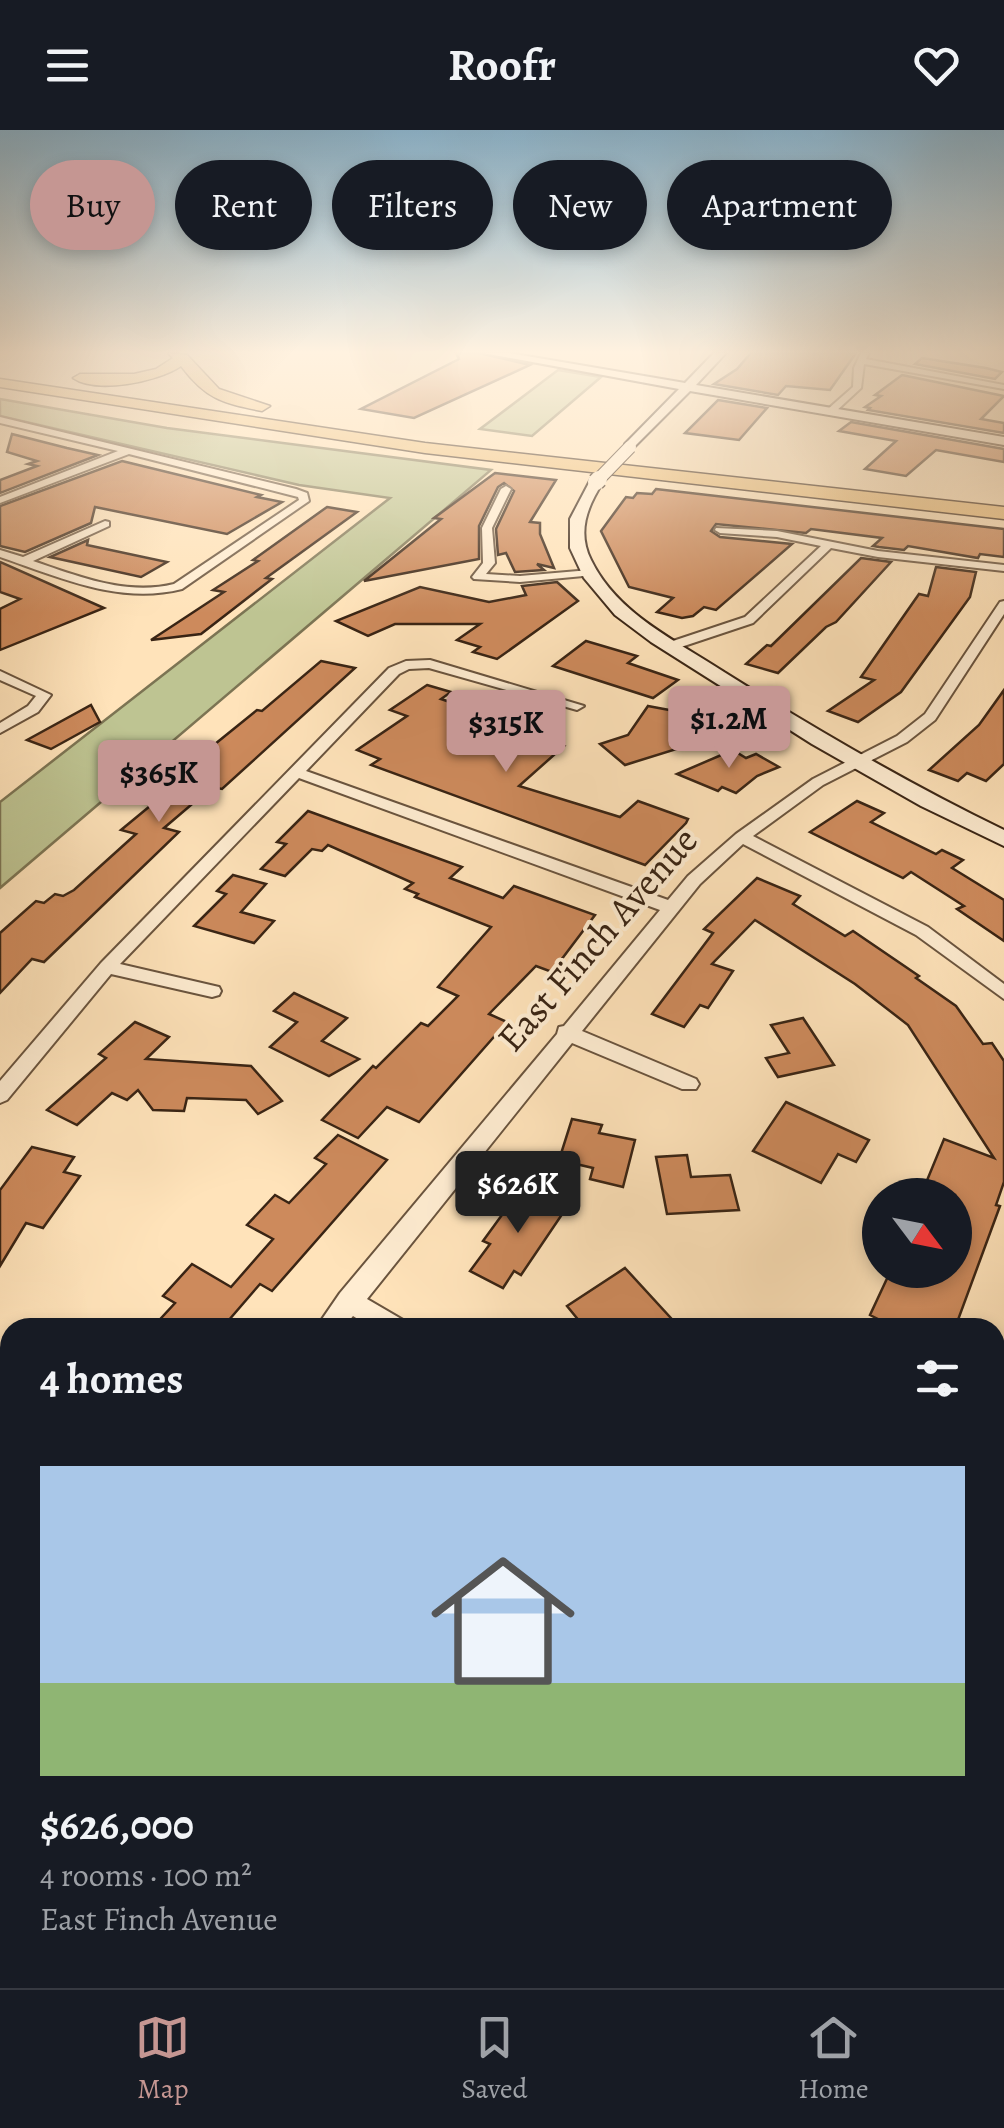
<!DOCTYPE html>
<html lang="en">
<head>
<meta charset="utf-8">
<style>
	body { margin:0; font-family:Alegreya,serif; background:#20242c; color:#f1f3f6; height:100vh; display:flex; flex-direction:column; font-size:38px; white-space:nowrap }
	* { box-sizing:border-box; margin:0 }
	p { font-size:32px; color:#9ea1a6 }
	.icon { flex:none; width:55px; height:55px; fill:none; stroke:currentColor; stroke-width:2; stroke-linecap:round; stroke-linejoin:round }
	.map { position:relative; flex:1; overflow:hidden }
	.sheet { position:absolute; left:0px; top:1188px; width:1005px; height:672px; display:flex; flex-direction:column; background:#171b24; border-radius:30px 30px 0 0; box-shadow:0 5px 15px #0003 }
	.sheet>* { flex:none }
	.banner { position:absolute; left:30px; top:30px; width:945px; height:90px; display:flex; gap:20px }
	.needle { width:65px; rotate:122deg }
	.buttons { position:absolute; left:862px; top:1048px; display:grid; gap:20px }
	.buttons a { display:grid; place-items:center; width:110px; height:110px; border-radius:50%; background:#171b24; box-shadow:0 5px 15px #0003; font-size:50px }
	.price { position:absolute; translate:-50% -85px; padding:0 22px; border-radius:10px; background:#c59692; color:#111; font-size:32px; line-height:65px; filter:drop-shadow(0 2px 5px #0008) }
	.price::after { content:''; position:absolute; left:50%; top:60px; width:30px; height:22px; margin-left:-15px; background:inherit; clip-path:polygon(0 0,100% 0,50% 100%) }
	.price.current { background:#222; color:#fff }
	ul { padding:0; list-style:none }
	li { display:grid; align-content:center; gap:20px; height:530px; padding:0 40px }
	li+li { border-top:2px solid #363941 }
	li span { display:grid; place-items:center; height:310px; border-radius:0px; color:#555 }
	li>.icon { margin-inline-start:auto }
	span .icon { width:180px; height:180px; fill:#fffc; stroke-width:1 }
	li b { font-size:42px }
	h2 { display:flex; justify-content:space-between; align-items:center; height:120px; padding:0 40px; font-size:42px }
	.tag { padding:0 35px; border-radius:45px; background:#171b24; box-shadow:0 5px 15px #0003; font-size:35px; line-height:90px }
	.tag.current { background:#c59692; color:#111 }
	header { display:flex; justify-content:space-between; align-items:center; height:130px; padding:0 40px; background:#171b24; font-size:45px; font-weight:700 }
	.dock { display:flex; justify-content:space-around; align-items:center; height:140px; border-top:2px solid #363941; background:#171b24; font-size:28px; color:#9ea1a6 }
	.dock a { display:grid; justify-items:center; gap:5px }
	.dock .current { color:#c59692 }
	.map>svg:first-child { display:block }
</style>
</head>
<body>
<header><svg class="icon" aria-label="menu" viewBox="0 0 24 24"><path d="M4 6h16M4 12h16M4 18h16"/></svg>Roofr<svg class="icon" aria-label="heart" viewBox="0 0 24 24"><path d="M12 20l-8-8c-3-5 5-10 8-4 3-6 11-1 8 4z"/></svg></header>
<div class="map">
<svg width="1004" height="1858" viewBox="0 0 1004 1858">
	<rect width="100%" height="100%" fill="#ffe3ba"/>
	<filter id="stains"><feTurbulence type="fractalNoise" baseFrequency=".002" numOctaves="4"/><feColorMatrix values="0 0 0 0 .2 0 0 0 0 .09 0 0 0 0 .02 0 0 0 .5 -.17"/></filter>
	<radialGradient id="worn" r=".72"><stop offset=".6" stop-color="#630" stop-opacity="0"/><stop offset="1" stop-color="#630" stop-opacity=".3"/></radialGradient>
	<!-- green -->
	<g fill="#bec492" stroke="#7c7453" stroke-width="2.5">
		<polygon points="558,240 601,247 532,306 480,299"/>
		<polygon points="0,269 167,298 491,340 0,758 0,672 390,368 299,355 0,286"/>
	</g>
	<!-- building -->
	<g fill="#cd8a5c" stroke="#392414" stroke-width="2.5">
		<polygon points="456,223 479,223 530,235 414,288 361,279 459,229"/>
		<polygon points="751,223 856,223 830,260 786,256 778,265 714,254 737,239"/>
		<polygon points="922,228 986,238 1002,242 995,249 915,234"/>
		<polygon points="902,245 1004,266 981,289 1004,293 1004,303 868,280 870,278 865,277 881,266 875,265"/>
		<polygon points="718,270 767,278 739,310 685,303"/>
		<polygon points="851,292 1004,319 1004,332 936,320 906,346 865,339 896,311 839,301"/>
		<polygon points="12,304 67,318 98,325 0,363 0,350 37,336 28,334 37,331 7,322"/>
		<polygon points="122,331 261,365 257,367 282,372 227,404 95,377 91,393 25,422 0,416 0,376"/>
		<polygon points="495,343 556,350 530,392 540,393 540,404 554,438 537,434 544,440 515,442 506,423 498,425 496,399 514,361 504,353 498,357 479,396 479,429 364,451 441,389 434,388"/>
		<polygon points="656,359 1004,399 1004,427 980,424 978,428 908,416 904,420 879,417 873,416 882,408 811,399 806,403 716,394 711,401 720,407 792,414 716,480 704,477 693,486 682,488 657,482 673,468 629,457 601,401 626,367 633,368 637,363 652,364"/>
		<polygon points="327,377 357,382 266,448 272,449 201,504 151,510 224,462 213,460 258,431 253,430"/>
		<polygon points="88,410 87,415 167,432 141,447 50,427"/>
		<polygon points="861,428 891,432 836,492 826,497 778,543 746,534 767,515 771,516"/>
		<polygon points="0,432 104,478 0,520 0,479 20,469 0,462"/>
		<polygon points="936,437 976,442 970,467 901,562 858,592 828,581 874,550 861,547 919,464 928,466"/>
		<polygon points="557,452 578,471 497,529 473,522 480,517 457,510 480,494 395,494 368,506 336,491 420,457 489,472 526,465 522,456"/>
		<polygon points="586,511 637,526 628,533 678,550 653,568 553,536"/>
		<polygon points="321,531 355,538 222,659 212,657 164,698 179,702 44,832 32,829 0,863 0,803 36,771 44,773 55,764 63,766 74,760 136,704 121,700 207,629 199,627 257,580 262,581"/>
		<polygon points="427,555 451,562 441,569 504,590 498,595 564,616 519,656 620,687 638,671 688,689 686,693 645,735 371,635 380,629 357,620 407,586 390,580"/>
		<polygon points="1004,560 1004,634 986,651 967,643 958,651 929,640 979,595"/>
		<polygon points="91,575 100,592 51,619 27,610"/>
		<polygon points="648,576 701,586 683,617 625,635 600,614 628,605"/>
		<polygon points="733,620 746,628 756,624 779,637 757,646 736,663 722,657 718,661 677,644"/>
		<polygon points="857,671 884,683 871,692 936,724 942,720 963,730 952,738 1004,770 1004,811 957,779 964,776 911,742 903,748 810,702"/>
		<polygon points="308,681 462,737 450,748 503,768 514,756 595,785 552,842 536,836 489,884 507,892 419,992 387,977 358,1008 322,990 373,936 376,938 421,893 428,896 458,866 438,857 491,797 415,767 418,764 405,759 413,753 328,715 322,721 312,719 285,746 261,739 286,714 277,712"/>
		<polygon points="233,745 266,754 241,782 274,791 254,813 194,796 226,764 217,761"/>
		<polygon points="757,748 800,766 793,774 845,806 853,801 919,846 916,848 956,876 983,914 992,913 1004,931 1004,1052 996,1075 1000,1076 955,1198 896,1198 870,1185 891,1140 955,1140 955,1065 921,1065 944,1009 994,1028 908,895 855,854 755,790 712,834 733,841 708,878 700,875 684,897 652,884 713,803 704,799"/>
		<polygon points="294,863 347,888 322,911 359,929 329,946 270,917 297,892 274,881"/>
		<polygon points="803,888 834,935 778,947 766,928 789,923 771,895"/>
		<polygon points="135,892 169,907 146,929 251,936 282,971 258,984 246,970 187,968 184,981 153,980 138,960 127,970 112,963 77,995 47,980 106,928 99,924"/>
		<polygon points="786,972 869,1010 856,1032 838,1024 821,1053 753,1021"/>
		<polygon points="572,989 602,995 599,1003 635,1010 623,1057 590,1049 593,1038 559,1030"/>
		<polygon points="338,1005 387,1030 272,1161 260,1154 222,1198 152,1198 175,1173 163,1166 192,1134 231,1157 273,1109 247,1095 275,1065 289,1073 326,1034 315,1028"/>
		<polygon points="32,1017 74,1027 64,1042 80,1046 43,1098 26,1093 0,1136 0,1060"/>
		<polygon points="687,1025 691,1047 730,1045 739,1080 667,1084 656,1027"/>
		<polygon points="523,1056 567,1077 521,1145 514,1141 503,1158 470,1141 490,1114 483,1111"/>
		<polygon points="625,1138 680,1198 620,1198 613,1190 602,1198 585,1198 567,1176"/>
	</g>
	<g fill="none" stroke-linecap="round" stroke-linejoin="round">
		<!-- street casing -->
		<g stroke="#6a543e" stroke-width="4">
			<g id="street">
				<polygon points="861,223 869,223 866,229 1004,255 1004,259 864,234 861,258 834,283 828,283 828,279 853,257 854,238"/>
				<path d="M 0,287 L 296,359 L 307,363 L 309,371 L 182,459 C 119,475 59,447 0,427 L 0,420 L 23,427 L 105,391 L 109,392 L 109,396 L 33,431 C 78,446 126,466 174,454 L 299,370 L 298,367 L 129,324 L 0,373 L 0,367 L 118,321 L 0,293 Z"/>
				<polygon points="506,356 511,359 492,398 495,433 486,444 520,446 590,440 596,443 594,445 520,452 474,449 472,447 483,433 482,398 501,359"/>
				<polygon points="716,398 777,401 878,421 1004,435 1004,441 878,427 831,418 753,493 675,519 667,519 667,513 745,487 821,416 777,407 720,403 715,400"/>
				<polygon points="1004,471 1004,484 935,590 907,612 823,655 753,706 928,797 1004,854 1004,869 916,805 743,714 700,754 582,901 696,949 699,954 696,959 682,959 572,913 367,1169 403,1190 406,1198 372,1198 353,1186 343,1198 316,1198 340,1163 557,904 559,897 564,896 660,780 299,648 120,834 219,857 221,861 219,865 212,867 111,844 7,970 0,973 0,951 101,833 389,538 406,531 430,530 584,576 577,580 429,538 409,539 399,544 306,641 668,770 688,746 736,704 813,649 897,606 925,584 1000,472"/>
				<polygon points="0,541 51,565 38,582 0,603 0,593 28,576 36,566 0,550"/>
				<polygon points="1004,1310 1004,1364 995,1368 995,1314"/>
				<polygon points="0,1517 10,1521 10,1555 0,1551"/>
				<polygon points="10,1574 10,1615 0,1619 0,1578"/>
				<polygon points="345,1850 387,1850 390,1858 348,1858"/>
				<polygon points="831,1850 867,1850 865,1858 829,1858"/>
			</g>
		</g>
		<!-- secondary casing -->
		<g stroke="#392414" stroke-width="4">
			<g id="secondary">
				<polygon points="483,223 509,223 685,253 714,223 726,223 696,255 1004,307 1004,315 690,261 630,321 625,320 625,314 679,259"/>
				<path d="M 591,349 L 603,352 C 587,377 577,402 591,430 C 617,484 677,511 724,542 C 815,599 907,653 1004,700 L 1004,716 L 921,676 L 812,614 L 651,512 L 615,485 L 584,448 L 570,418 L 570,389 Z"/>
			</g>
		</g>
		<!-- highway casing -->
		<g stroke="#392414" stroke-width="3">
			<g id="highway">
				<path d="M 168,223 L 187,225 L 219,259 L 270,276 L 262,281 C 222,273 206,269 181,236 C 158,252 96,264 73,248 L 80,244 L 134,244 L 156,239 L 173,228 Z"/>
				<polygon points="0,249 425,313 1004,377 1004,389 425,323 0,257"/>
			</g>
		</g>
		<!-- street -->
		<use href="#street" fill="#ffedd2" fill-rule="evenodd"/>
		<!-- secondary -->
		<use href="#secondary" fill="#ffedd2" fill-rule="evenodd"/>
		<!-- highway -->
		<use href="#highway" fill="#f0c27d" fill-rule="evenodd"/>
		<!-- secondary-bridge-far1 casing -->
		<g stroke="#392414" stroke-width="14" stroke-linecap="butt">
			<polyline id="secondary-bridge-far1" points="597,351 630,317"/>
		</g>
		<!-- secondary-bridge casing -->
		<g stroke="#392414" stroke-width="19" stroke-linecap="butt">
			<polyline id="secondary-bridge" points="596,352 599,349"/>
		</g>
		<!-- secondary-bridge-far1 -->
		<use href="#secondary-bridge-far1" stroke="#ffedd2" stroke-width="12"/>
		<!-- secondary-bridge -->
		<use href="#secondary-bridge" stroke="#ffedd2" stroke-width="16"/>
	</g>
	<!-- sky -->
	<linearGradient id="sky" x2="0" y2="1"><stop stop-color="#8bb8d4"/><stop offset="0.46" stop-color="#fff2e0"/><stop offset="1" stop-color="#fff2e0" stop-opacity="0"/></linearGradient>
	<rect width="1004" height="483" fill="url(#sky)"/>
	<g text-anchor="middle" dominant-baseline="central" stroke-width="8" stroke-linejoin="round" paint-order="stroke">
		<!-- street labels -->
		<g font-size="38" fill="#392414" stroke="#ffedd2">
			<text transform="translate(597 809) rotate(-49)">East Finch Avenue</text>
		</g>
	</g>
	<rect width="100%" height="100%" filter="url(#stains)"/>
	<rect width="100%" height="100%" fill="url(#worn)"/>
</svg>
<div class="buttons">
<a><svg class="needle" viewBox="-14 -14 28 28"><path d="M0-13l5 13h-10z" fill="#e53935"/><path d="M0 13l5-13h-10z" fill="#9ea1a6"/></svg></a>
</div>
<b class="price" style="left:729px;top:641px">$1.2M</b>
<b class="price" style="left:506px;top:645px">$315K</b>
<b class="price" style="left:159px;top:695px">$365K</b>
<b class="price current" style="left:518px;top:1106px">$626K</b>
<div class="banner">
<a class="tag current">Buy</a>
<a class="tag">Rent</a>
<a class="tag">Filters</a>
<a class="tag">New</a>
<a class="tag">Apartment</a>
</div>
<section class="sheet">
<h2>4 homes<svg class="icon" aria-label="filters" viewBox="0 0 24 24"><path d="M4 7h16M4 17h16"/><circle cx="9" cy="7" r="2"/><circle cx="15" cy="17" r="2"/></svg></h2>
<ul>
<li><span style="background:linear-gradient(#a9c7e8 70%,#8fb573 0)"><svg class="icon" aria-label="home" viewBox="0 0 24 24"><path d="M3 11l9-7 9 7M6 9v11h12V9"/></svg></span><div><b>$626,000</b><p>4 rooms · 100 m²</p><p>East Finch Avenue</p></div></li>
</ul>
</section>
</div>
<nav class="dock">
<a class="current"><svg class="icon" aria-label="map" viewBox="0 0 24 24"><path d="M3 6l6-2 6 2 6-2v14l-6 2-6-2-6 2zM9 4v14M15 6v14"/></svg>Map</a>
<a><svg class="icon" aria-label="saved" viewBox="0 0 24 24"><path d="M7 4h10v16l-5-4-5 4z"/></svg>Saved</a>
<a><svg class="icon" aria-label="home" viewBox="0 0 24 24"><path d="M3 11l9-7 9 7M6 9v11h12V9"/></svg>Home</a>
</nav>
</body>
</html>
